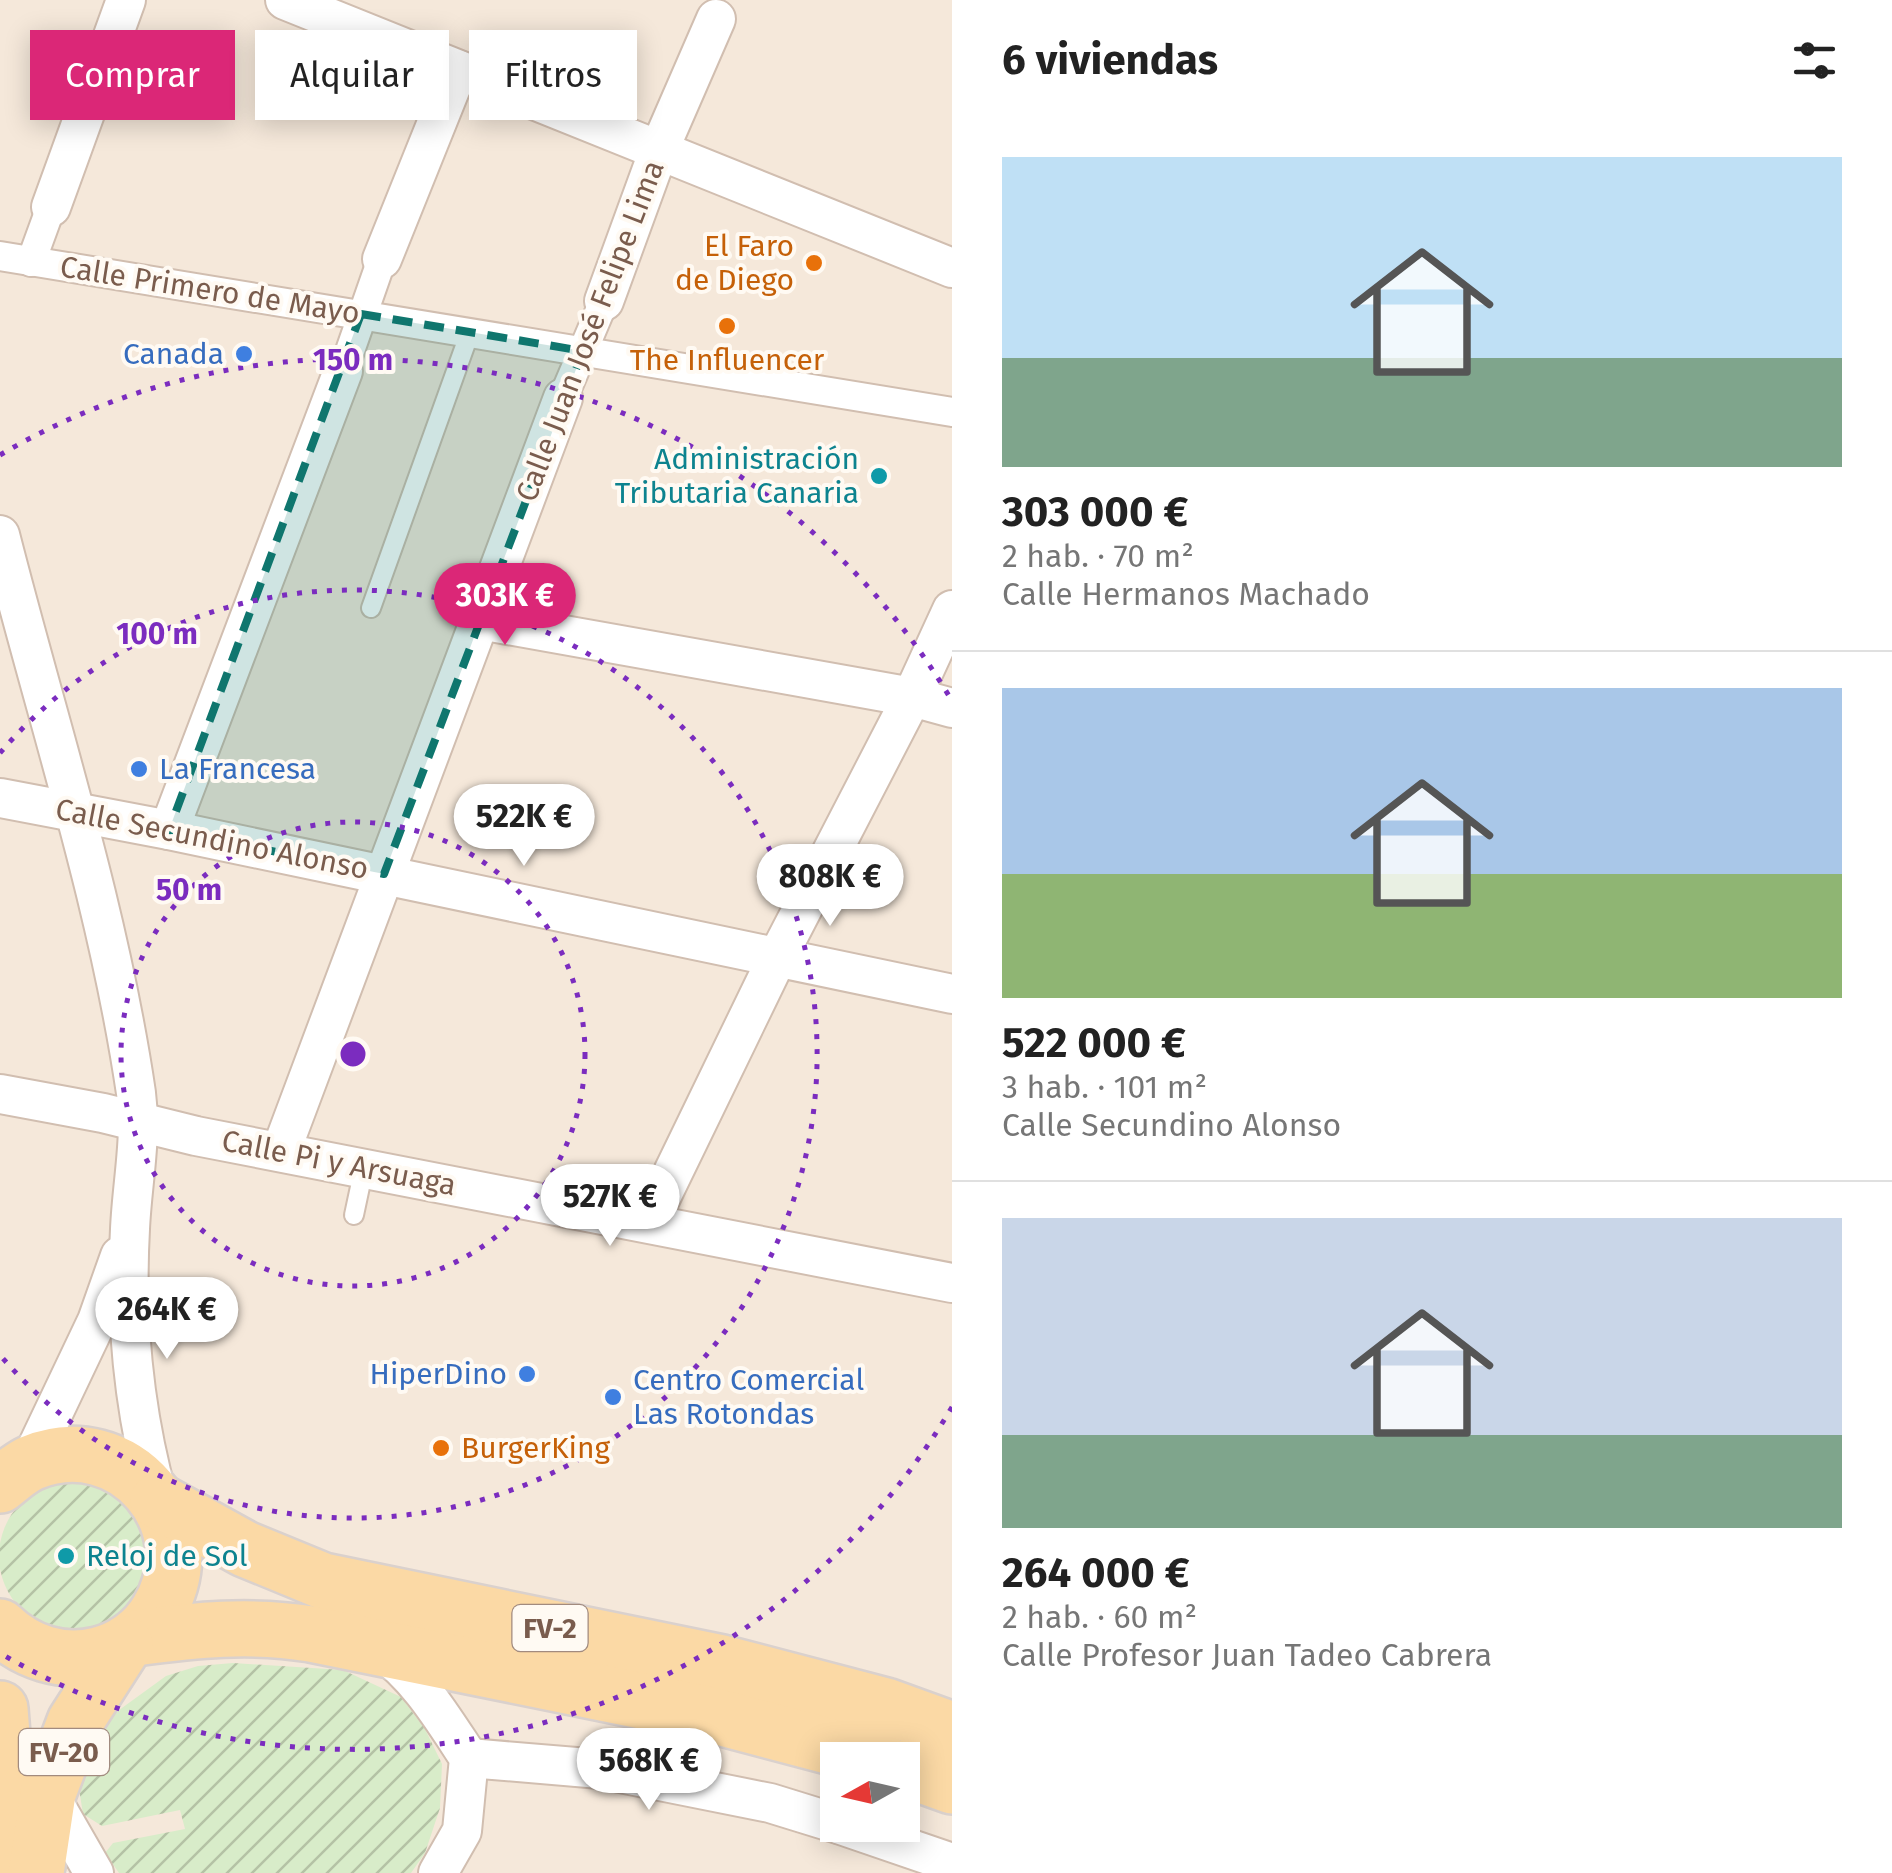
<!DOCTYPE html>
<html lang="es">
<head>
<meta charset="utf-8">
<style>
	body { margin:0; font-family:"Fira Sans",sans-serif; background:#f2f2f2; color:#222; height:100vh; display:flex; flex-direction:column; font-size:38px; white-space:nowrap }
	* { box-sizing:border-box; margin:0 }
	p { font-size:32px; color:#767676 }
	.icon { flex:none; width:55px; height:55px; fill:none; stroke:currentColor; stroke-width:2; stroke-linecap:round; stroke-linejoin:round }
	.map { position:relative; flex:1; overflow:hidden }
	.details { display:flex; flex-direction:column; background:#fff; width:940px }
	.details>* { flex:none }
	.hud { position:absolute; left:30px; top:30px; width:770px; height:90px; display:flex; gap:20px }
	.needle { width:65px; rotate:262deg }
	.buttons { position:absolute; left:820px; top:1742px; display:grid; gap:20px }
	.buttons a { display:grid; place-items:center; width:100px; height:100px; border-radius:0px; background:#fff; box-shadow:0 5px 25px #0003; font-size:50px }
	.price { position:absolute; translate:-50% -85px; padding:0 22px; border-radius:35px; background:#fff; color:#222; font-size:32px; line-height:65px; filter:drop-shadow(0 2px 5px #0008) }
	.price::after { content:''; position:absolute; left:50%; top:60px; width:30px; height:22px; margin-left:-15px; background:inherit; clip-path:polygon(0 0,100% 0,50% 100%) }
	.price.active { background:#db2777; color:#fff }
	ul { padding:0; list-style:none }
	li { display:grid; align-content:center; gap:20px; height:530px; padding:0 50px }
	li+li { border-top:2px solid #e0e0e0 }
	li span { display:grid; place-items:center; height:310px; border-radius:0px; color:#555 }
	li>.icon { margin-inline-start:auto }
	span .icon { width:180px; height:180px; fill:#fffc; stroke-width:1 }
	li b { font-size:42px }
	h2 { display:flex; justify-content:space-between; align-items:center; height:120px; padding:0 50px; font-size:42px }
	.pill { padding:0 35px; border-radius:0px; background:#fff; box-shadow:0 5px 25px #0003; font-size:35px; line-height:90px }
	.pill.active { background:#db2777; color:#fff }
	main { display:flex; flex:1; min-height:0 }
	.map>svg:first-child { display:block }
</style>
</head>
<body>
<main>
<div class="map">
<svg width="952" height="1873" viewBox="0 0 952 1873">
	<defs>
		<pattern id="garden-furrows" width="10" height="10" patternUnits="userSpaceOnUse" patternTransform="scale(2.5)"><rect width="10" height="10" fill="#d8ecc9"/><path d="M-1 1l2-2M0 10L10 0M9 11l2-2" fill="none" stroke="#b4c2a5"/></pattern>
	</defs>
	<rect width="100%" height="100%" fill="#fdf6ec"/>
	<!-- residential -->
	<path fill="#f5e8da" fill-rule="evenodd" d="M 0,0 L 952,0 L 952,1873 L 68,1873 L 58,1861 L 0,1873 ZM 838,1760 L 902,1760 L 902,1825 L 838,1825 Z"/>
	<!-- garden -->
	<g fill="url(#garden-furrows)">
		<circle cx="74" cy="1556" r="75"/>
		<polygon points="233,1663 343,1670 401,1697 425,1729 442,1764 440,1808 425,1853 411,1873 119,1873 105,1853 113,1843 185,1829 180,1810 102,1826 83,1814 77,1776 115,1713 166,1676 198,1666"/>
	</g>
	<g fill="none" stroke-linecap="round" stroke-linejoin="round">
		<!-- service casing -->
		<g stroke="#d1beb0" stroke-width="22">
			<g id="service">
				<polyline points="371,608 470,332"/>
				<polyline points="354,1215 364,1168"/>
			</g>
		</g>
		<!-- pedestrian casing -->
		<g stroke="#d1beb0" stroke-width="32">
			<g id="pedestrian">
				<polyline points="0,256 952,412"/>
				<polyline points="31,262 51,207"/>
				<polyline points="343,371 382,259"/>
				<polyline points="563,398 604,301"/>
			</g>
		</g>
		<!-- minor casing -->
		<g stroke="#d1beb0" stroke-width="42">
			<g id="minor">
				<polyline points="285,0 952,268"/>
				<polyline points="51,207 126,0"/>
				<polyline points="382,259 458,70"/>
				<polyline points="604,301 659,150 716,19"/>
				<path d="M 0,535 C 47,720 108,903 136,1093 C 142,1139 132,1183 130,1229 C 125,1319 134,1412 158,1499"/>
				<polyline points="480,620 912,697 952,708"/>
				<polyline points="0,798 169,830 952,994"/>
				<polyline points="169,830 343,371"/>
				<polyline points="0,1094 103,1113 196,1136 952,1283"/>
				<polyline points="281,1151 563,398"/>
				<polyline points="649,1222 778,956 912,697 952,610"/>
				<polyline points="29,1464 97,1321 120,1256"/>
				<path d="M 379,1649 C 418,1676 443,1719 469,1758 L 462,1831 L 438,1873"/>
				<polyline points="469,1758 600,1769 770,1803 838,1824"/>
				<polyline points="48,1793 94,1873"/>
				<polyline points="841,1825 952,1863"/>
			</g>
		</g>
		<!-- primary casing -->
		<g stroke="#dad1cd" stroke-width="60">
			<g id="primary">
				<path d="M 0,1485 C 9,1478 20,1468 31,1463 C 124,1424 210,1525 158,1611 C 145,1633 123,1649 98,1655 C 62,1664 26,1652 0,1627"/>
				<polyline points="158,1501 245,1549 323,1581 722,1663 886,1706 952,1730"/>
				<path d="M 135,1638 C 195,1630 250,1624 311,1634 L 711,1715 L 881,1760"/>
				<polyline points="0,1709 13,1873"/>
				<polyline points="902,1768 952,1786"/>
				<polyline points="36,1873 48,1793 75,1722 125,1644"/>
			</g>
		</g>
		<!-- service -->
		<use href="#service" stroke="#fff" stroke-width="18"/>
		<!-- pedestrian -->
		<use href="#pedestrian" stroke="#fff" stroke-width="28"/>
		<!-- minor -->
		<use href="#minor" stroke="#fff" stroke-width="38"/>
		<!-- primary -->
		<use href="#primary" stroke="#fbd9a5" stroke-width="55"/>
	</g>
	<!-- marked area -->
	<path fill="#0f766e" fill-opacity="0.2" stroke="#0f766e" stroke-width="8" stroke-dasharray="20 12" stroke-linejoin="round" d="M 361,314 L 583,351 L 384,874 L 169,830 Z"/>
	<!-- distance rings -->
	<g fill="none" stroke="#7b2cbf" stroke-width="5" stroke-dasharray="5 10">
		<circle cx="353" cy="1054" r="232"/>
		<path d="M0 753A464 464 0 1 1 0 1355"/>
		<path d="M952 1407A695 695 0 0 1 0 1653M0 455A695 695 0 0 1 952 701"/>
	</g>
	<!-- markers -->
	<g fill="#e8710a" stroke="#fffaf3" stroke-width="4">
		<circle cx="814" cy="263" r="10"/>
		<circle cx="727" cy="326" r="10"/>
		<circle cx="441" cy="1448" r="10"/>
	</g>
	<g fill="#3f7fe0" stroke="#fffaf3" stroke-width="4">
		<circle cx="244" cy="354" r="10"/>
		<circle cx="139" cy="769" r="10"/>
		<circle cx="527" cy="1374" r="10"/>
		<circle cx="613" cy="1397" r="10"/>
	</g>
	<g fill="#0f9aa8" stroke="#fffaf3" stroke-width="4">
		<circle cx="879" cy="476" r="10"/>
		<circle cx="66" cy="1556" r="10"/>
	</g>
	<g text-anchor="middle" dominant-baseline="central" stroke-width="8" stroke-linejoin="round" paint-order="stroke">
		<!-- shield labels -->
		<g fill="#fffaf3" stroke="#a28b7f" stroke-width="2.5">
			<rect x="512.5" y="1605" width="75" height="46" rx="8"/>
			<rect x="19" y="1729" width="90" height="46" rx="8"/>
		</g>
		<g font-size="28" font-weight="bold" fill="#7a5c4d">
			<text x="550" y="1628">FV-2</text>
			<text x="64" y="1752">FV-20</text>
		</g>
		<!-- food labels -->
		<g font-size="30" fill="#c56008" stroke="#fffaf3" text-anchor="end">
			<text x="794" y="246">El Faro<tspan x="794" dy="34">de Diego</tspan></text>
			<text x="727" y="360" text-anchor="middle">The Influencer</text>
			<text x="461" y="1448" text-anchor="start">BurgerKing</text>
		</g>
		<!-- street labels -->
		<g font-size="30" fill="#7a5c4d" stroke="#fffaf3">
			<text transform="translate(210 290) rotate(9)">Calle Primero de Mayo</text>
			<text transform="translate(590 331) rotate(-69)">Calle Juan José Felipe Lima</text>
			<text transform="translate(212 839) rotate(11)">Calle Secundino Alonso</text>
			<text transform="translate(339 1163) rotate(11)">Calle Pi y Arsuaga</text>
		</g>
		<!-- shop labels -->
		<g font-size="30" fill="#366cbe" stroke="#fffaf3" text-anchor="end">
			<text x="224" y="354">Canada</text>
			<text x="159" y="769" text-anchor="start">La Francesa</text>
			<text x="507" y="1374">HiperDino</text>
			<text x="633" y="1380" text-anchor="start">Centro Comercial<tspan x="633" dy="34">Las Rotondas</tspan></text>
		</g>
		<!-- culture labels -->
		<g font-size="30" fill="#0d838f" stroke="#fffaf3" text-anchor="end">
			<text x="859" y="459">Administración<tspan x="859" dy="34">Tributaria Canaria</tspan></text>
			<text x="86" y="1556" text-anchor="start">Reloj de Sol</text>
		</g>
	</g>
	<circle cx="353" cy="1054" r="15" fill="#7b2cbf" stroke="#fffaf3" stroke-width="5"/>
	<g font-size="30" text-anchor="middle" font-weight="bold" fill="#7b2cbf" stroke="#fffaf3" stroke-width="8" stroke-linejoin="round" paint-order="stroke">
		<text x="353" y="370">150 m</text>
		<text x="157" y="644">100 m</text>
		<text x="189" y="900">50 m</text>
	</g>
</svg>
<div class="buttons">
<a><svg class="needle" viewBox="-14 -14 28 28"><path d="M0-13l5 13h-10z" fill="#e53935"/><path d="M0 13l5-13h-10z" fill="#767676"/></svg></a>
</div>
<b class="price active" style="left:505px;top:648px">303K €</b>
<b class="price" style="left:524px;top:869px">522K €</b>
<b class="price" style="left:830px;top:929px">808K €</b>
<b class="price" style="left:610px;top:1249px">527K €</b>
<b class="price" style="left:167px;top:1362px">264K €</b>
<b class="price" style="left:649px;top:1813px">568K €</b>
<div class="hud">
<a class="pill active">Comprar</a>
<a class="pill">Alquilar</a>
<a class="pill">Filtros</a>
</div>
</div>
<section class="details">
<h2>6 viviendas<svg class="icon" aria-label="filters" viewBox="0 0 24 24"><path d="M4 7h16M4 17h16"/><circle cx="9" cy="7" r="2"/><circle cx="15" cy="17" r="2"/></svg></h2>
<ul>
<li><span style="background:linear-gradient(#bfe0f5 65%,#7fa58c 0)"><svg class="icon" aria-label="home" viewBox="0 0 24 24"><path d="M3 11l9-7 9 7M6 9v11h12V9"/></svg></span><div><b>303 000 €</b><p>2 hab. · 70 m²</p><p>Calle Hermanos Machado</p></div></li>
<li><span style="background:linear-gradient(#a9c7e8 60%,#8fb573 0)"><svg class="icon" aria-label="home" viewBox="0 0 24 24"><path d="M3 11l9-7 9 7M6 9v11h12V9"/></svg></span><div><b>522 000 €</b><p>3 hab. · 101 m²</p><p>Calle Secundino Alonso</p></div></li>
<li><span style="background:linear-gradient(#c9d6e8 70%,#7fa58c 0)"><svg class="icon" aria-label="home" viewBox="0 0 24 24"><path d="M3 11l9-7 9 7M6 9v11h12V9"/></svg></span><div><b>264 000 €</b><p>2 hab. · 60 m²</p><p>Calle Profesor Juan Tadeo Cabrera</p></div></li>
</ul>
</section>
</main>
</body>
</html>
